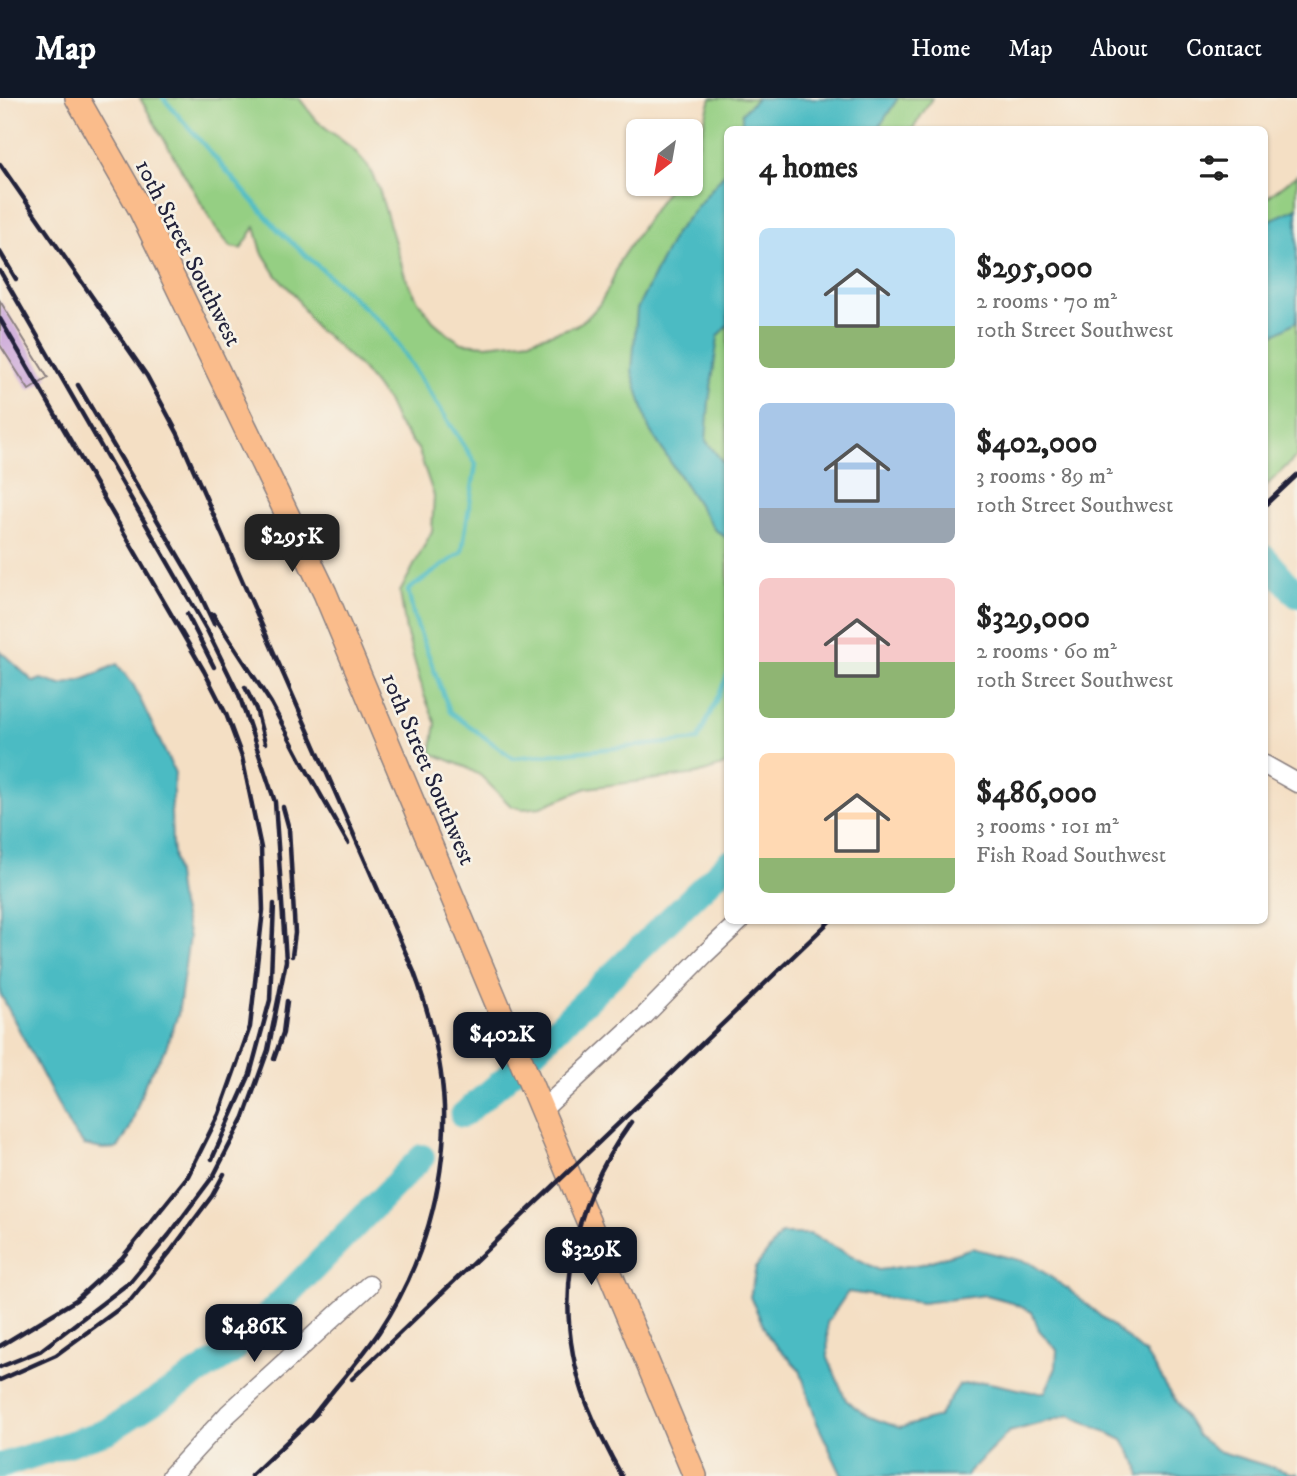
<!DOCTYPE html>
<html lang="en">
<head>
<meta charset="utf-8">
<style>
	body { margin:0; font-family:"IM FELL DW Pica",serif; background:#f6f6f6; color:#222; height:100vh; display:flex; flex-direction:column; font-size:26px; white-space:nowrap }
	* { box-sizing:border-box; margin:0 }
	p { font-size:23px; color:#767676 }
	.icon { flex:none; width:38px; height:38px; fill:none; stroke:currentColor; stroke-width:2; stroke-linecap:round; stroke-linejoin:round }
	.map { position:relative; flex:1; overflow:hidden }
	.details { position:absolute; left:724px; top:28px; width:544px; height:798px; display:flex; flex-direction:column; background:#fff; border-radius:10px; box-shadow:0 2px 5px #0004 }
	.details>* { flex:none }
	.needle { width:46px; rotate:211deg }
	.buttons { position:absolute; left:626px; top:21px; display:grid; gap:14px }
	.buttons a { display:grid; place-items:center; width:77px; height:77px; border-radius:10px; background:#fff; box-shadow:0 2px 5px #0004; font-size:35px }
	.price { position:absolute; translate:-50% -60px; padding:0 16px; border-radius:14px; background:#111827; color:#fff; font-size:23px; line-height:46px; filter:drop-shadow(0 2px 4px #0008) }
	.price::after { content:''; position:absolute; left:50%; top:42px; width:21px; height:16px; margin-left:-10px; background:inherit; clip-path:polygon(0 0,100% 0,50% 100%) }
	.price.on { background:#222; color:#fff }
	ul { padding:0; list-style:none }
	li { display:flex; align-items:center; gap:21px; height:175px; padding:0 35px }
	li span { display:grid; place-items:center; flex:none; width:196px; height:140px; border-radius:10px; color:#555 }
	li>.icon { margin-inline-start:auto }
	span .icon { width:84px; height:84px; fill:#fffc; stroke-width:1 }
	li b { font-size:30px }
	h2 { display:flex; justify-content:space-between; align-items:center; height:84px; padding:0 35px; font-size:30px }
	header { display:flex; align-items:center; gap:42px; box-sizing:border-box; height:98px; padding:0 35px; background:#111827; color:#fff }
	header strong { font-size:33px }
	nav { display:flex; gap:38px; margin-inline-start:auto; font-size:24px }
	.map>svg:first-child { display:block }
</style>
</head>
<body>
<header>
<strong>Map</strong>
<nav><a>Home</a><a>Map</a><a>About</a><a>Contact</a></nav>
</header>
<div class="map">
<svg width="1297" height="1378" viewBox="0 0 1297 1378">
	<rect width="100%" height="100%" fill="#f7f3e8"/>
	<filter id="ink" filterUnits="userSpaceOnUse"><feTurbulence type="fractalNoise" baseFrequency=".0143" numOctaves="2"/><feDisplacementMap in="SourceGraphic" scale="14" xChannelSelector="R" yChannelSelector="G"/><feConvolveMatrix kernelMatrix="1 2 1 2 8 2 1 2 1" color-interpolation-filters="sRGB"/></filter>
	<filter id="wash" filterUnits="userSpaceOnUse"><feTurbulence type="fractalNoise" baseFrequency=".00686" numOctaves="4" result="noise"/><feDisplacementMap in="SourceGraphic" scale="28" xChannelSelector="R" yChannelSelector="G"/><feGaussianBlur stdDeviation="1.57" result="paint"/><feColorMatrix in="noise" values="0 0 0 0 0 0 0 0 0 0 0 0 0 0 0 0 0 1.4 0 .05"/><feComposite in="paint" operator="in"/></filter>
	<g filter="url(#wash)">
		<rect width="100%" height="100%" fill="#f4dfc4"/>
		<!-- green -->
		<g fill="#95cf83" stroke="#5c785f" stroke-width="2">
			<polygon points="140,0 299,0 317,23 353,51 368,68 379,91 405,178 417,201 433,223 448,236 462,245 486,247 531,242 575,228 590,217 599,207 610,188 620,162 671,86 691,86 691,56 698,46 711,0 932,0 913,31 728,32 728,664 722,668 697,676 587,690 541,709 523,711 511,708 481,678 465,669 431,655 436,626 424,597 406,533 400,494 432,433 434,398 418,351 397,325 387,303 362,271 326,237 316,231 294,196 277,178 262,154 255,129 241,151 231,149 216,131"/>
			<polygon points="1297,77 1297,358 1265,389 1265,101"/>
		</g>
		<!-- water -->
		<g fill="#4cbbc3" stroke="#376e7f" stroke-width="2" fill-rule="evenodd">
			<polygon points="757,0 898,0 878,31 742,31 742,15"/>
			<polygon points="728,71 728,226 718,239 709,304 706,343 728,370 728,441 714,431 649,331 632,273 637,211 675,135"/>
			<polygon points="1297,110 1297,223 1265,242 1265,127 1272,121"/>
			<polygon points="0,553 34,584 41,581 61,587 85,581 117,566 134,588 175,675 171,715 172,746 179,799 189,839 178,917 165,952 146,983 130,1030 118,1050 102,1051 84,1047 69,1028 0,895"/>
			<path d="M 781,1136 L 810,1136 L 879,1172 L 922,1166 L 972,1150 L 1030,1165 L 1068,1191 L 1146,1256 L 1198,1338 L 1218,1353 L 1294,1376 L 1297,1375 L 1297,1378 L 1141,1378 L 1139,1369 L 1123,1342 L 1070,1317 L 1009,1334 L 965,1378 L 842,1378 L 817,1325 L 800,1272 L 769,1240 L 750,1199 L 756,1169 ZM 848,1194 L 922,1205 L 986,1197 L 1008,1203 L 1032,1214 L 1039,1232 L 1057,1252 L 1056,1270 L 1045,1294 L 1032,1294 L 985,1284 L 959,1287 L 938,1319 L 900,1330 L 867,1318 L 846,1302 L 828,1260 L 827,1225 Z"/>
		</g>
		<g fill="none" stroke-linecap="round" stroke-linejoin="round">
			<!-- stream -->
			<polyline stroke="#4cbbc3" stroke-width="4.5" points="163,0 279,133 388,231 476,366 462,454 408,492 414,519 450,614 513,660 698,642 728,576"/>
			<!-- river -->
			<g stroke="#4cbbc3" stroke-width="26">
				<polyline points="1265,460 1297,497"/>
				<polyline points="463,1017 505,981 728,765"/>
				<polyline points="0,1368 108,1333 233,1253 422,1059"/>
			</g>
		</g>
		<g id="blocks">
			<!-- building -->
			<polygon fill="#c49bd7" points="0,203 48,280 29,292 0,247"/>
		</g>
	</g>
	<g filter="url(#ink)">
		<use href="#blocks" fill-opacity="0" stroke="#8b8080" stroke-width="2"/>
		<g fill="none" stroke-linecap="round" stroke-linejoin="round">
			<!-- minor casing -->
			<g stroke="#8b8080" stroke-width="21">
				<g id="minor">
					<polyline points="1265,667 1297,685"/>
					<polyline points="542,1012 645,917 705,856 741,822"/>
					<polyline points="171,1378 228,1316 369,1187"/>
				</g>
			</g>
			<!-- major casing -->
			<g stroke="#8b8080" stroke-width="26">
				<polyline id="major" points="77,0 139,109 325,495 695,1378"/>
			</g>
			<!-- minor -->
			<use href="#minor" stroke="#fff" stroke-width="18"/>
			<!-- major -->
			<use href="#major" stroke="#fabc8b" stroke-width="23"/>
			<!-- rail -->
			<g stroke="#22223b" stroke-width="4.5">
				<path d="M 0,66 L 147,278 L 178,336 L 414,874 C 430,917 442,962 444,1008 C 446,1088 423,1168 379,1234 C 358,1265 332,1292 310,1322"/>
				<polyline points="0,154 16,181"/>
				<polyline points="0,173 208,534 239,597 275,704 286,863 268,952 244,1019 214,1077 169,1137 130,1184 40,1253 0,1269"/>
				<polyline points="0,221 204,573 226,616 242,659 261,750 263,812 250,929 219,1016 188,1078 122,1160 76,1202 0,1248"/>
				<polyline points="78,287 200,495"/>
				<polyline points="1265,407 1297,377"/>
				<polyline points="196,488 214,526"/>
				<polyline points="187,516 214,569"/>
				<polyline points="213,516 271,605 301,662 348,745"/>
				<polyline points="245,589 256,611 265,645"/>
				<polyline points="283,709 289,731 295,835 292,858"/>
				<polyline points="274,961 283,935 287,903"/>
				<polyline points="212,1061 250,976 270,902 274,806"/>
				<polyline points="352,1281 831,822"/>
				<polyline points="0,1282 56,1257 131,1202 170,1154 212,1098 224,1076"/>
				<polyline points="251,1378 317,1315"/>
				<path d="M 622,1378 C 609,1355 597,1331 587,1306 C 550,1208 570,1108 631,1024"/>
			</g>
		</g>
	</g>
	<g text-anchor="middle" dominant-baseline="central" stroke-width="5" stroke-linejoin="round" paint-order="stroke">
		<!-- street labels -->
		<g font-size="24" fill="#22223b" stroke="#f7f3e8">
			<text transform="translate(188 155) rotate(63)">10th Street Southwest</text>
			<text transform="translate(428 671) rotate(67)">10th Street Southwest</text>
		</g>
	</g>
</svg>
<div class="buttons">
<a><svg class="needle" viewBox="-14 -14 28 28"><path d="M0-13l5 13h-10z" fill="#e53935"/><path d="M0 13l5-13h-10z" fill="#767676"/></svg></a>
</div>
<b class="price on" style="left:292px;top:476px">$295K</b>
<b class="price" style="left:502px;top:974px">$402K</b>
<b class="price" style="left:591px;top:1189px">$329K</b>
<b class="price" style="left:254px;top:1266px">$486K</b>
<section class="details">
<h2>4 homes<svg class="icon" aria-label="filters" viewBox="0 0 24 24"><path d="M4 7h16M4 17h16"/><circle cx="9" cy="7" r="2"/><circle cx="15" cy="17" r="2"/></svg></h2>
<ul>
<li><span style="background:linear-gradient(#bfe0f5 70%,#8fb573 0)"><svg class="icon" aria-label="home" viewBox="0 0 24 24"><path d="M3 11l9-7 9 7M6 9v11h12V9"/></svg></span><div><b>$295,000</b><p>2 rooms · 70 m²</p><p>10th Street Southwest</p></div></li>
<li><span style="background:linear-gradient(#a9c7e8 75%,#9aa5b1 0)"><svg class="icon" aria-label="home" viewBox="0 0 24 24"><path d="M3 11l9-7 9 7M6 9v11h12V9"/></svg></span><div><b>$402,000</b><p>3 rooms · 89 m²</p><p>10th Street Southwest</p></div></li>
<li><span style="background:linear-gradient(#f6c9c9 60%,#8fb573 0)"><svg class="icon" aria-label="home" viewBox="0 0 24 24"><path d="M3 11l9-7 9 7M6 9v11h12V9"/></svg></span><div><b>$329,000</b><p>2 rooms · 60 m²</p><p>10th Street Southwest</p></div></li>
<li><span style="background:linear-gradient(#ffd9b3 75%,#8fb573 0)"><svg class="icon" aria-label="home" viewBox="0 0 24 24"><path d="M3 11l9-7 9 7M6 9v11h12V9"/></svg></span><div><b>$486,000</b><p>3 rooms · 101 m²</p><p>Fish Road Southwest</p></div></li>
</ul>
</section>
</div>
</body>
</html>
